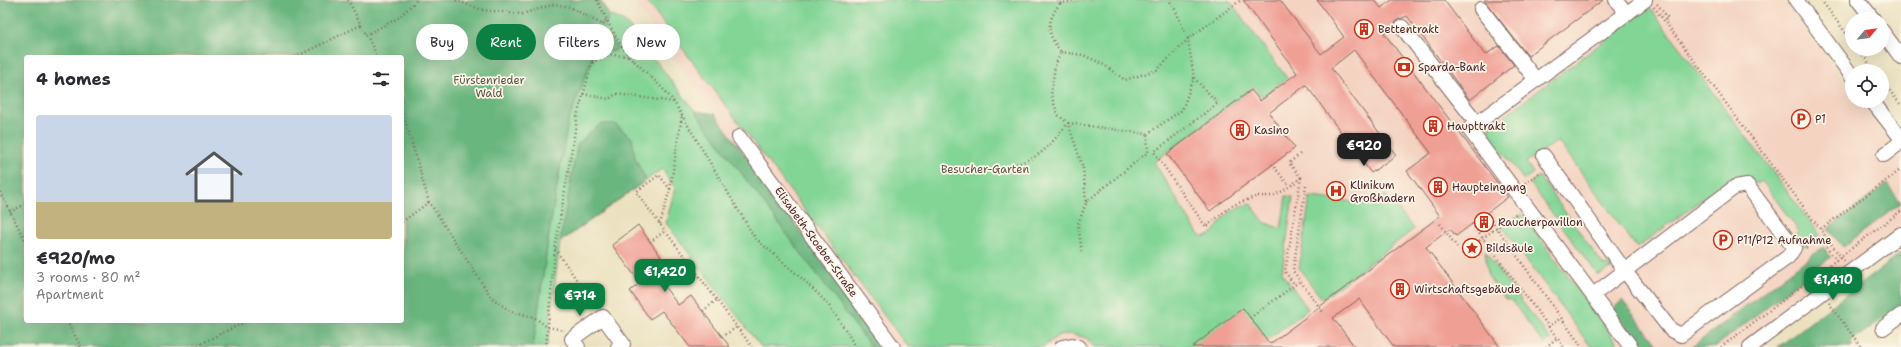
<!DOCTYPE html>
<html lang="en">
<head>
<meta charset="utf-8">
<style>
	body { margin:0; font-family:"Shantell Sans",sans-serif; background:#f2f2f3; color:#2b2b33; height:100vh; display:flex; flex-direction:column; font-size:15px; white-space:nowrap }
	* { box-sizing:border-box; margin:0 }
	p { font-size:13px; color:#7c7c81 }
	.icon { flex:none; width:22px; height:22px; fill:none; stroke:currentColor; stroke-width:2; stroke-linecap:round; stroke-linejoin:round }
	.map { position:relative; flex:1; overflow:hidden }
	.details { position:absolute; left:24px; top:55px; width:380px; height:268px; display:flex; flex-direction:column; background:#fff; border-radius:4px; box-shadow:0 4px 16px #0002 }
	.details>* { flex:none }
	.banner { position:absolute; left:416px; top:24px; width:380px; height:36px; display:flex; gap:8px }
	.needle { width:26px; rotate:61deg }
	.tools { position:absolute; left:1845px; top:12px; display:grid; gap:8px }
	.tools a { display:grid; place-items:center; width:44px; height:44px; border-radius:50%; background:#fff; box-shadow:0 4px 16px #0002; font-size:20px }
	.price { position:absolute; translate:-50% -34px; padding:0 9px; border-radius:8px; background:#0b8043; color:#fff; font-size:13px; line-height:26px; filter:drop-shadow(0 1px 2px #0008) }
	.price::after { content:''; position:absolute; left:50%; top:24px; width:12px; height:9px; margin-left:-6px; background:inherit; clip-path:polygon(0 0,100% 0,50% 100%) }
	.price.selected { background:#222; color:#fff }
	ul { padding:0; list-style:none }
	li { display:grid; align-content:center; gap:8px; height:212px; padding:0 12px }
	li span { display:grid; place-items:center; height:124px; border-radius:4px; color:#555 }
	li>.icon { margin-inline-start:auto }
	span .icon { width:72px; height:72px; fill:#fffc; stroke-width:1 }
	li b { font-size:17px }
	h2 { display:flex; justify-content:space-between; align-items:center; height:48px; padding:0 12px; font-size:17px }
	.tag { padding:0 14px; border-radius:18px; background:#fff; box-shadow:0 4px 16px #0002; font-size:14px; line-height:36px }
	.tag.selected { background:#0b8043; color:#fff }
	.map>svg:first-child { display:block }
</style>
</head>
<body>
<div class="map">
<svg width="1901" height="347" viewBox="0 0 1901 347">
	<rect width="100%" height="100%" fill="#fcf5e5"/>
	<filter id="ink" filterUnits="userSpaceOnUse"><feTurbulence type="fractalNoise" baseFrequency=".025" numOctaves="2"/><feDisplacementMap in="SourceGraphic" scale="8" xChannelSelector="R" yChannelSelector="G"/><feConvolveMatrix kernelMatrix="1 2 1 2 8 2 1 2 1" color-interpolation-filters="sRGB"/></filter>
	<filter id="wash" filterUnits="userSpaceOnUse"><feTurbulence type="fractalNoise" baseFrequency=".012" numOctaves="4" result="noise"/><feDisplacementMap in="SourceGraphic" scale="16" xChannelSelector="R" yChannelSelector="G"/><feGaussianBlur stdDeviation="0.9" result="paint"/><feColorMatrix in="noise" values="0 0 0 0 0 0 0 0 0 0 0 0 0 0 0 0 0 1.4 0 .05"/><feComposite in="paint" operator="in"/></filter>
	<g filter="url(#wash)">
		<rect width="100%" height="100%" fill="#ebe1bf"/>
		<!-- built -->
		<polygon fill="#f4d3c1" points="632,0 1783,0 1852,92 1852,101 1859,101 1901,158 1901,225 1740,347 884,347"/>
		<!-- green -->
		<g fill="#83d596" stroke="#667a60">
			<path d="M 646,0 L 1229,0 L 1287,78 L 1262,97 L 1254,87 L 1154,162 L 1198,234 L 1202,237 L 1211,235 C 1223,219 1229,207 1251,204 L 1264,222 L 1281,229 L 1286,196 L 1293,197 L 1282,273 L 1308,309 L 1258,347 L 1094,347 L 1087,338 L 1070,334 L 1059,335 L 1043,347 L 908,347 Z"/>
			<path d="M 1649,7 L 1820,235 L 1804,246 L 1795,234 L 1799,231 L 1762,181 L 1757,184 C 1747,176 1741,175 1729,179 L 1637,248 L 1558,141 L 1526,162 L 1533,173 L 1524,180 L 1504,154 L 1489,142 L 1490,127 Z"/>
			<polygon points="609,15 626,23 695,111 715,114 884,347 761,347 666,223 675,188 662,169 560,242 547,347 533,347 549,233 568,121"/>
			<polygon points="1539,176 1604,266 1615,262 1617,265 1598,275 1530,183"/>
			<polygon points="1386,195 1414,229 1322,299 1299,268 1310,197 1374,204"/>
			<polygon points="1522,214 1620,347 1591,347 1503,228"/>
			<polygon points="1485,252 1550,339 1544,344 1511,300 1505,299 1488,276"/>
		</g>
		<!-- forest -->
		<g fill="#6ab67f" stroke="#5a6a55" fill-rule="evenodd">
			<path d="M 0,0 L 600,0 L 609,15 L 568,121 L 549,233 L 533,347 L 0,347 ZM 26,57 L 402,57 L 402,321 L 26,321 Z"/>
			<polygon points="609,35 617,49 612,52 603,51 600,47 604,36"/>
			<polygon points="695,111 715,114 884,347 871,347"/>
			<polygon points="601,124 615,124 632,138 635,158 646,180 560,242 577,146 589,133"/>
			<polygon points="1887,184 1901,203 1843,247 1828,229"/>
			<polygon points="1823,247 1831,257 1715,347 1692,347"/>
			<polygon points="1901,253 1901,306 1850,342 1853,347 1778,347"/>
			<polygon points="1622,300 1659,347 1641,347 1613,309"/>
		</g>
		<g id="blocks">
			<!-- building -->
			<g fill="#f09f94">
				<polygon points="1243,0 1280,0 1321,54 1344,37 1317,0 1375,0 1381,8 1392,0 1444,0 1485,55 1499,46 1514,65 1470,100 1407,16 1397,20 1394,26 1384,33 1508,197 1456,236 1450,229 1426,247 1500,347 1394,347 1359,299 1333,318 1355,347 1192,347 1243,308 1270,344 1440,216 1407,171 1431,153 1354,50 1331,68 1396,155 1371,173 1306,85 1269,113 1295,148 1210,211 1167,154 1251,90 1260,101 1297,73"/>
				<polygon points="1484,0 1603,0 1528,56"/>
				<polygon points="638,225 662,258 650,267 678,305 691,296 730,347 690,347 662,311 650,319 630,291 640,283 612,245"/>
			</g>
		</g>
	</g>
	<g filter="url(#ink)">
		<use href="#blocks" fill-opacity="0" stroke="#82635f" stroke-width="1"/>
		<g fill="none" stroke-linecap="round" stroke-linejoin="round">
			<!-- minor casing -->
			<g stroke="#82635f" stroke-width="16">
				<g id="minor">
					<polyline points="1616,0 1627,14"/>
					<polyline points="1796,0 1852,76"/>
					<polyline points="1858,0 1873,19"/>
					<polyline points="1481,9 1536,80"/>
					<polyline points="1402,27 1477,123"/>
					<polyline points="1882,31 1901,57"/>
					<polyline points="1872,101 1901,138"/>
					<polyline points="739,137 893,347"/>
					<polyline points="1884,155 1901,142"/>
					<polyline points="1544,156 1624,270 1671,330 1681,335 1788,257 1794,248 1747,185 1735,187 1593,295"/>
					<polyline points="1883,328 1901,315"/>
					<polyline points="578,347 572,339 603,317 623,344 618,347"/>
					<polyline points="1062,347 1072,345 1079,347"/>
					<polyline points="1631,347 1469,129 1645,0"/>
					<polyline points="1750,347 1901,234"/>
				</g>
			</g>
			<!-- path -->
			<g stroke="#82635f" stroke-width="2.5" stroke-dasharray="1 3" stroke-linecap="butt">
				<polyline points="348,0 378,57"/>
				<polyline points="456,0 482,10 522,14 555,4 570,7 603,25"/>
				<path d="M 597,0 C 607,19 616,41 630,57 C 645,72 661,85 674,102 L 755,238 L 806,282 L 828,304 L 847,332 L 855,347"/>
				<path d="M 1058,0 L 1060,3 C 1046,23 1046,33 1061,52 L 1055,66 L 1051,95 L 1058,115 L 1068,123 L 1083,168 L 1086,203 L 1078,224 L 1082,253"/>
				<polyline points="1821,0 1852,41"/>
				<polyline points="1060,3 1074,0"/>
				<polyline points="1657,4 1668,18 1665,20"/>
				<polyline points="1654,7 1844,261"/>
				<polyline points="366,35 398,18 417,0"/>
				<polyline points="1858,49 1875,71"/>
				<polyline points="1061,52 1083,55 1101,63 1125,80 1157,70 1188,39 1241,0"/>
				<polyline points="295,57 361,25"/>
				<polyline points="592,62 611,55 629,56"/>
				<polyline points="1194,78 1218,103 1154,152 1206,227 1231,206 1257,196 1272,196 1283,191 1301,178 1285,272 1295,285"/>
				<polyline points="1882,81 1901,105"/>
				<polyline points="583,94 609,99 616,94 674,102"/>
				<polyline points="402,109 429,202 491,297 510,311 534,317 547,327 564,330"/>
				<polyline points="1300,154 1289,163 1301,178"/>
				<polyline points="1272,164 1289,186"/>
				<path d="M 1012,165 C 1042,158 1049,146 1068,123 L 1147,134 L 1182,110 L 1194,78 L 1188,39 L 1174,7 L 1168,0"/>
				<polyline points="1525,183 1541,172"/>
				<polyline points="1306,185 1293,271 1323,312"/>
				<polyline points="670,189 682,116"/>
				<polyline points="0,192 26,242"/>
				<polyline points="1086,202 1148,152 1147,134"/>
				<polyline points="10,212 26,204"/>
				<polyline points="1489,217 1582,347"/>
				<polyline points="402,222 429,202"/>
				<path d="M 660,224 L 670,189 L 659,175 L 636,192 C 675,244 713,295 752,347"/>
				<polyline points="1440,224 1457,247"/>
				<polyline points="1472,224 1564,347"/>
				<polyline points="1821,229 1899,171 1901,173"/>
				<polyline points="650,242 665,231"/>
				<polyline points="1476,243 1517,213"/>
				<polyline points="1806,248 1819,238 1836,260"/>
				<polyline points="555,249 596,307"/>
				<polyline points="663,284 690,264"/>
				<polyline points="1829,303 1861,347"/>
				<polyline points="703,311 717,300"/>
				<polyline points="1250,318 1300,281"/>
				<polyline points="67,321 81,347"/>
				<polyline points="1548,327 1561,318"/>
				<polyline points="722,337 737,327"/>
				<polyline points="194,347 247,321"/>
				<polyline points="546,347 555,249 578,113 603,25 607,18"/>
				<polyline points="1546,347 1557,338"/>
				<polyline points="1721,347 1901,211"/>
			</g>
			<!-- minor -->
			<use href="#minor" stroke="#fff" stroke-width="14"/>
		</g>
	</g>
	<!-- icons -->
	<defs>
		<g id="building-ring" transform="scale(1)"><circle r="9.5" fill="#fcf5e5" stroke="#c8321e" stroke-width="1.5"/><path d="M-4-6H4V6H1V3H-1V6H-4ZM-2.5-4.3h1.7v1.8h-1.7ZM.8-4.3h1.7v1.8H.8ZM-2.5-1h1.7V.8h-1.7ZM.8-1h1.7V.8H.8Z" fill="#c8321e"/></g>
		<g id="bank-ring" transform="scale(1)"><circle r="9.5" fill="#fcf5e5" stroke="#c8321e" stroke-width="1.5"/><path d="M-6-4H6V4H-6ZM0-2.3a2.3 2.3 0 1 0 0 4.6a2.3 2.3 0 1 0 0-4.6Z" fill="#c8321e"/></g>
		<g id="parking-ring" transform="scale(1)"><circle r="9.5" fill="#fcf5e5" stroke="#c8321e" stroke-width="1.5"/><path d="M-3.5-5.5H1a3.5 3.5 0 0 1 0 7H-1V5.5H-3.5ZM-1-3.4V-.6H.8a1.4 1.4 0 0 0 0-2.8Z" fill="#c8321e"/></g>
		<g id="hospital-ring" transform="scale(1)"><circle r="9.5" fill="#fcf5e5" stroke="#c8321e" stroke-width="1.5"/><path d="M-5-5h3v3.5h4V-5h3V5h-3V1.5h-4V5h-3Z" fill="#c8321e"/></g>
		<g id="sight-ring" transform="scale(1)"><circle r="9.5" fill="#fcf5e5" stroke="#c8321e" stroke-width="1.5"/><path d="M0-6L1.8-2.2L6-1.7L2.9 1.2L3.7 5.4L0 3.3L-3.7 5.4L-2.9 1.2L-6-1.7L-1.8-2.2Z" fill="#c8321e"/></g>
	</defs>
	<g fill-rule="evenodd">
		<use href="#building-ring" x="1364" y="29"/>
		<use href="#bank-ring" x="1404" y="67"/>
		<use href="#parking-ring" x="1801" y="119"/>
		<use href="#building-ring" x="1433" y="126"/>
		<use href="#building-ring" x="1240" y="130"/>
		<use href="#building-ring" x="1438" y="187"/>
		<use href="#hospital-ring" x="1336" y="191"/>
		<use href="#building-ring" x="1484" y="222"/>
		<use href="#parking-ring" x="1723" y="240"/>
		<use href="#sight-ring" x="1472" y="248"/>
		<use href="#building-ring" x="1400" y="289"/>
	</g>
	<g text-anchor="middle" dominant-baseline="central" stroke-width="3.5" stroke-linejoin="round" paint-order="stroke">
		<!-- poi labels -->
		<g font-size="11" fill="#4a1f2b" stroke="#fcf5e5" text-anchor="start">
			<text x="1378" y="29">Bettentrakt</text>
			<text x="1418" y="67">Sparda-Bank</text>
			<text x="1815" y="119">P1</text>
			<text x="1447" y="126">Haupttrakt</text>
			<text x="1254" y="130">Kasino</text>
			<text x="1350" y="185">Klinikum<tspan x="1350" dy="13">Großhadern</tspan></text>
			<text x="1452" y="187">Haupteingang</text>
			<text x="1498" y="222">Raucherpavillon</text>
			<text x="1737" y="240">P11/P12 Aufnahme</text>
			<text x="1486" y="248">Bildsäule</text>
			<text x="1414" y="289">Wirtschaftsgebäude</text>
		</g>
		<!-- park labels -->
		<g font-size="11" fill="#5b564b" stroke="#fcf5e5">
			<text x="489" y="80">Fürstenrieder<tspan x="489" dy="13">Wald</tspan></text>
			<text x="985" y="169">Besucher-Garten</text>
		</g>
		<!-- street labels -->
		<g font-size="11" fill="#4a1f2b" stroke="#fcf5e5">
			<text transform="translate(816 242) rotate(54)">Elisabeth-Stoeber-Straße</text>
		</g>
	</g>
</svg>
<div class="tools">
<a><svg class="needle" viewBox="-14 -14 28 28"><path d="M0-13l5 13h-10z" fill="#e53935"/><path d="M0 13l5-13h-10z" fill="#7c7c81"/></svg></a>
<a><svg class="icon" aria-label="locate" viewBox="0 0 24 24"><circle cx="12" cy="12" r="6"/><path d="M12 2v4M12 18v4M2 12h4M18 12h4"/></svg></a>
</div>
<b class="price selected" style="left:1364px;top:167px">€920</b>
<b class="price" style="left:665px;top:293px">€1,420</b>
<b class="price" style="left:1833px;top:301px">€1,410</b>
<b class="price" style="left:580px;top:317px">€714</b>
<div class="banner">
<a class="tag">Buy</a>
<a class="tag selected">Rent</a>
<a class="tag">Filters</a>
<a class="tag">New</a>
</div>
<section class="details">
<h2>4 homes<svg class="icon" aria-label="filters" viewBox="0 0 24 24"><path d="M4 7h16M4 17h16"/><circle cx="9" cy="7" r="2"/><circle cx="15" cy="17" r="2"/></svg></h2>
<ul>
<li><span style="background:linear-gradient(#c9d6e8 70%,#c2b280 0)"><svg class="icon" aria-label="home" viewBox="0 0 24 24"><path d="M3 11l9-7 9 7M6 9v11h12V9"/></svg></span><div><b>€920/mo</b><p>3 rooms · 80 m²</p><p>Apartment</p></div></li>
</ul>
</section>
</div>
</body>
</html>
